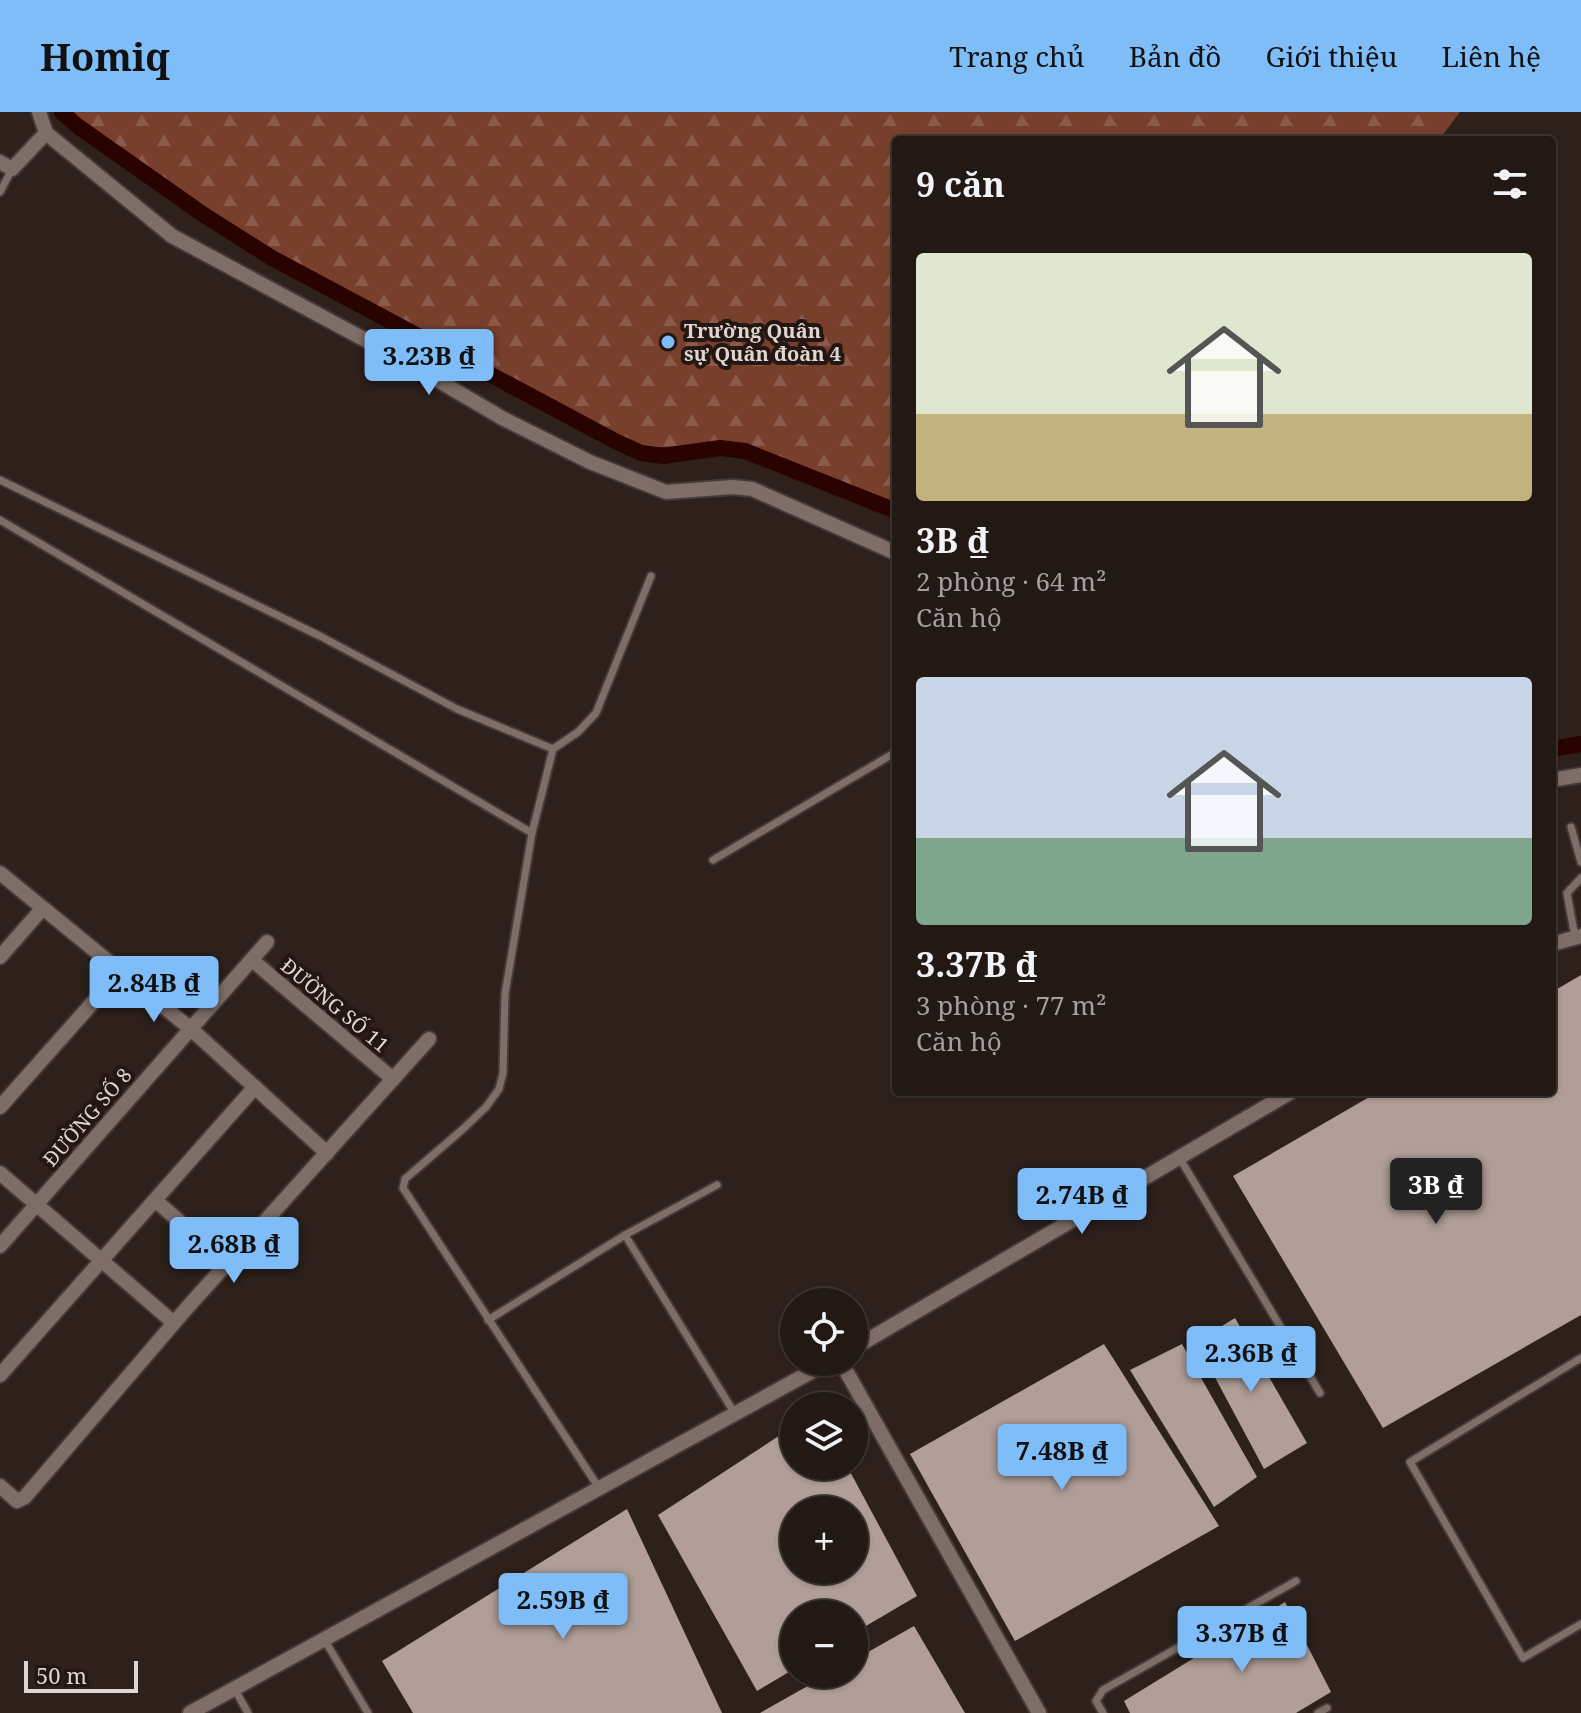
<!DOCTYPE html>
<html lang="vi">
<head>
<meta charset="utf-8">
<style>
	body { margin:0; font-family:"Noto Serif",serif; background:#2e2522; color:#f1f3f6; height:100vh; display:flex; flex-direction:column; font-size:30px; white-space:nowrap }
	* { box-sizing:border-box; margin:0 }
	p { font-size:26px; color:#a2a0a0 }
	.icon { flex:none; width:44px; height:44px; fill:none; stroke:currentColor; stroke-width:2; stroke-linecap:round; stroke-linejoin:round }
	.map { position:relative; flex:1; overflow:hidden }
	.drawer { position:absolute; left:892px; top:24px; width:664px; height:960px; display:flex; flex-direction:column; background:#221814; border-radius:8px; box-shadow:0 2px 6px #0004,0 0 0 2px #3f3734 }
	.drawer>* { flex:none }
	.buttons { position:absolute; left:780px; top:1176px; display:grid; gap:16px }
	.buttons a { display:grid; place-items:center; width:88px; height:88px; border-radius:50%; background:#221814; box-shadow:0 2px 6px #0004,0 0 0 2px #3f3734; font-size:40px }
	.scale { position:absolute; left:24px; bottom:20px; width:114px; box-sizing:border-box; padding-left:8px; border:4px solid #dfd5d1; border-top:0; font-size:22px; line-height:28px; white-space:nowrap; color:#dfd5d1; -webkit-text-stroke:6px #241612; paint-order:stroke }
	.price { position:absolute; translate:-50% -68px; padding:0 18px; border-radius:8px; background:#7fbdf9; color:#111; font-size:26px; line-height:52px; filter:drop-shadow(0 2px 4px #0008) }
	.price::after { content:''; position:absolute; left:50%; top:48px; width:24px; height:18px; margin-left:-12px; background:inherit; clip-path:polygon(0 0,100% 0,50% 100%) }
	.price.on { background:#222; color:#fff }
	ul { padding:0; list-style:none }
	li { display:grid; align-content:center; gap:16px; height:424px; padding:0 24px }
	li span { display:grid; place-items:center; height:248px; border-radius:8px; color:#555 }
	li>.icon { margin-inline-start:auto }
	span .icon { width:144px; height:144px; fill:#fffc; stroke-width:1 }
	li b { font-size:34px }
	h2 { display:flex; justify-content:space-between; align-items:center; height:96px; padding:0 24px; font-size:34px }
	header { display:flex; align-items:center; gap:48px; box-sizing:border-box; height:112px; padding:0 40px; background:#7fbdf9; color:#111 }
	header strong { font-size:38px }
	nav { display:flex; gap:44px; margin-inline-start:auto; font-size:28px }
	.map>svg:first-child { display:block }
</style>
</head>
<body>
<header>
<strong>Homiq</strong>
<nav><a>Trang chủ</a><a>Bản đồ</a><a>Giới thiệu</a><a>Liên hệ</a></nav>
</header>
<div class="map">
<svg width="1581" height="1601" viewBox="0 0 1581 1601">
	<defs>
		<pattern id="forest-firs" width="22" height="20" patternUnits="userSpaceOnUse" patternTransform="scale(2)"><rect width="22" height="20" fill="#793f2d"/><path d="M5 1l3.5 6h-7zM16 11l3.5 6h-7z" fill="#8c5a4a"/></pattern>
	</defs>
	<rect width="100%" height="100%" fill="#2e201b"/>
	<!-- forest -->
	<path fill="url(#forest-firs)" d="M 71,0 L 1460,0 L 1439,28 L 896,28 L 896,395 L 743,333 C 698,323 673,346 625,328 L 268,139 L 178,79 Z"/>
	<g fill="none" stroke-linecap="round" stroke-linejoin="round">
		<!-- canal -->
		<g stroke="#290300" stroke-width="16">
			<polyline points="62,0 76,13 204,103 272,146 615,329 641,341 663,344 720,336 745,339 896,399"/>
			<polyline points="1552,637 1581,632"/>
		</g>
	</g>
	<!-- building -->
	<g fill="#b19e98" fill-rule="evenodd">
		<polygon points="1581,863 1581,1203 1383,1316 1233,1064 1378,980 1552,980 1552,880"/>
		<polygon points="1235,1206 1307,1331 1264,1357 1196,1230"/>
		<polygon points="1104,1232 1219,1414 1015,1529 910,1342"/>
		<polygon points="1182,1232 1257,1365 1214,1395 1130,1258"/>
		<path d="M 794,1314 L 794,1354 L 847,1354 L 917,1484 L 854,1521 L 854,1502 L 794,1502 L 794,1557 L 757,1579 L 658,1403 ZM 794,1398 L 854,1398 L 854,1458 L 794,1458 Z"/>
		<polygon points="627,1397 722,1601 413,1601 382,1549"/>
		<polygon points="1285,1490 1331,1580 1296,1601 1130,1601 1124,1589"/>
		<polygon points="914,1514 965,1601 760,1601 829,1562 854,1562 854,1548"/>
	</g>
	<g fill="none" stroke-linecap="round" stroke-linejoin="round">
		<!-- lane casing -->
		<g stroke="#453a37" stroke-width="11">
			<g id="lane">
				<polyline points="0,80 12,57"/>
				<polyline points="0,368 320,524 457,597 553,637 578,620 596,601 651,464"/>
				<polyline points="0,408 532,721"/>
				<polyline points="553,637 532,721 505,882 503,961 499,977 486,995 463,1017 405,1067 403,1076 599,1376"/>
				<polyline points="1571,715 1581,750"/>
				<polyline points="713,748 896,640"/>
				<polyline points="1575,825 1567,781 1581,766"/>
				<polyline points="1179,1045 1320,1281"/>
				<polyline points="625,1123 735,1302"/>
				<polyline points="488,1208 625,1123 717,1073"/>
				<polyline points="1581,1246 1410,1350 1523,1546 1581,1512"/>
				<polyline points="324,1527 368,1601"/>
				<polyline points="234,1576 248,1601"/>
				<polyline points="1103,1601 1096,1589 1103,1578 1296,1469"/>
				<polyline points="1318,1601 1327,1596"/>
			</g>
		</g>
		<!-- street casing -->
		<g stroke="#453a37" stroke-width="18">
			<g id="street">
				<polyline points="39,0 46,21 172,124 412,253 502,306 590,350 666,380 733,375 752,377 896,441"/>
				<polyline points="0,50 12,57 46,21"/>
				<polyline points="1552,668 1581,663"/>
				<polyline points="0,761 191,917 327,1041"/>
				<polyline points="1552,832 1581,824"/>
				<polyline points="0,845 42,797"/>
				<polyline points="252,848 393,967"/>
				<polyline points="0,995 120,860"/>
				<polyline points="0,1061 174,1211"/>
				<polyline points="155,1088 227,1151"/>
				<polyline points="0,1134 267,830"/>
				<polyline points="854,1236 1291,980"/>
				<polyline points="841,1250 1039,1601"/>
				<polyline points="0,1263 255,975"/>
				<polyline points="0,1374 17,1389 25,1385 186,1197 429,927"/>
				<polyline points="190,1601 829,1250"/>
			</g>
		</g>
		<!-- lane -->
		<use href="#lane" stroke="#7f6e68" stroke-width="7"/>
		<!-- street -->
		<use href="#street" stroke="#7f6e68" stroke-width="14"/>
	</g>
	<!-- markers -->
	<circle fill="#7fbdf9" stroke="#241612" stroke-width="3" cx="668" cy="230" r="8"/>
	<g text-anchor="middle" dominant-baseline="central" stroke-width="8" stroke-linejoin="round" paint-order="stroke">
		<!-- poi labels -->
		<g font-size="20" font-weight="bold" fill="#dfd5d1" stroke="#241612" text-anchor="start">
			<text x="684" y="218">Trường Quân<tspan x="684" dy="23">sự Quân đoàn 4</tspan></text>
		</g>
		<!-- street labels -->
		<g font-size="20" fill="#dfd5d1" stroke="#241612">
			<text transform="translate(335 893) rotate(40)">ĐƯỜNG SỐ 11</text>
			<text transform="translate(87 1005) rotate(-49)">ĐƯỜNG SỐ 8</text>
		</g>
	</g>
</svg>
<div class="buttons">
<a><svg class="icon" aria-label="locate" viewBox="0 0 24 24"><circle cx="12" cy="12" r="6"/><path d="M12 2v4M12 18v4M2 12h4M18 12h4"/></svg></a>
<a><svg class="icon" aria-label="layers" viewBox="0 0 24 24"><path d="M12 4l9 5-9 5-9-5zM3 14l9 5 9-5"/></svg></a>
<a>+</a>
<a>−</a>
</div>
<div class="scale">50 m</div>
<b class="price" style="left:429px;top:285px">3.23B ₫</b>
<b class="price" style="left:154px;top:912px">2.84B ₫</b>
<b class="price on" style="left:1436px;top:1114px">3B ₫</b>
<b class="price" style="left:1082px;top:1124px">2.74B ₫</b>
<b class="price" style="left:234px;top:1173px">2.68B ₫</b>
<b class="price" style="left:1251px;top:1282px">2.36B ₫</b>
<b class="price" style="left:1062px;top:1380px">7.48B ₫</b>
<b class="price" style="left:563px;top:1529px">2.59B ₫</b>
<b class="price" style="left:1242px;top:1562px">3.37B ₫</b>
<section class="drawer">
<h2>9 căn<svg class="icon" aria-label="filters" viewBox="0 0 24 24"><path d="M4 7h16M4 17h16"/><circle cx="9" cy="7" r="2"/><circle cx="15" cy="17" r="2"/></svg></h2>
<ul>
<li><span style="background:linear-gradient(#dfe7d0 65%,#c2b280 0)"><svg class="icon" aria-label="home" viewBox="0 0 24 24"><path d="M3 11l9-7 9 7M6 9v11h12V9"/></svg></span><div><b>3B ₫</b><p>2 phòng · 64 m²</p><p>Căn hộ</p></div></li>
<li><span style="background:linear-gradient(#c9d6e8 65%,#7fa58c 0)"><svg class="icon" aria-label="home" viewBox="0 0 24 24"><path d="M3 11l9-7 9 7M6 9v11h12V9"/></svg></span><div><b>3.37B ₫</b><p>3 phòng · 77 m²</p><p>Căn hộ</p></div></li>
</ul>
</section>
</div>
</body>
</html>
